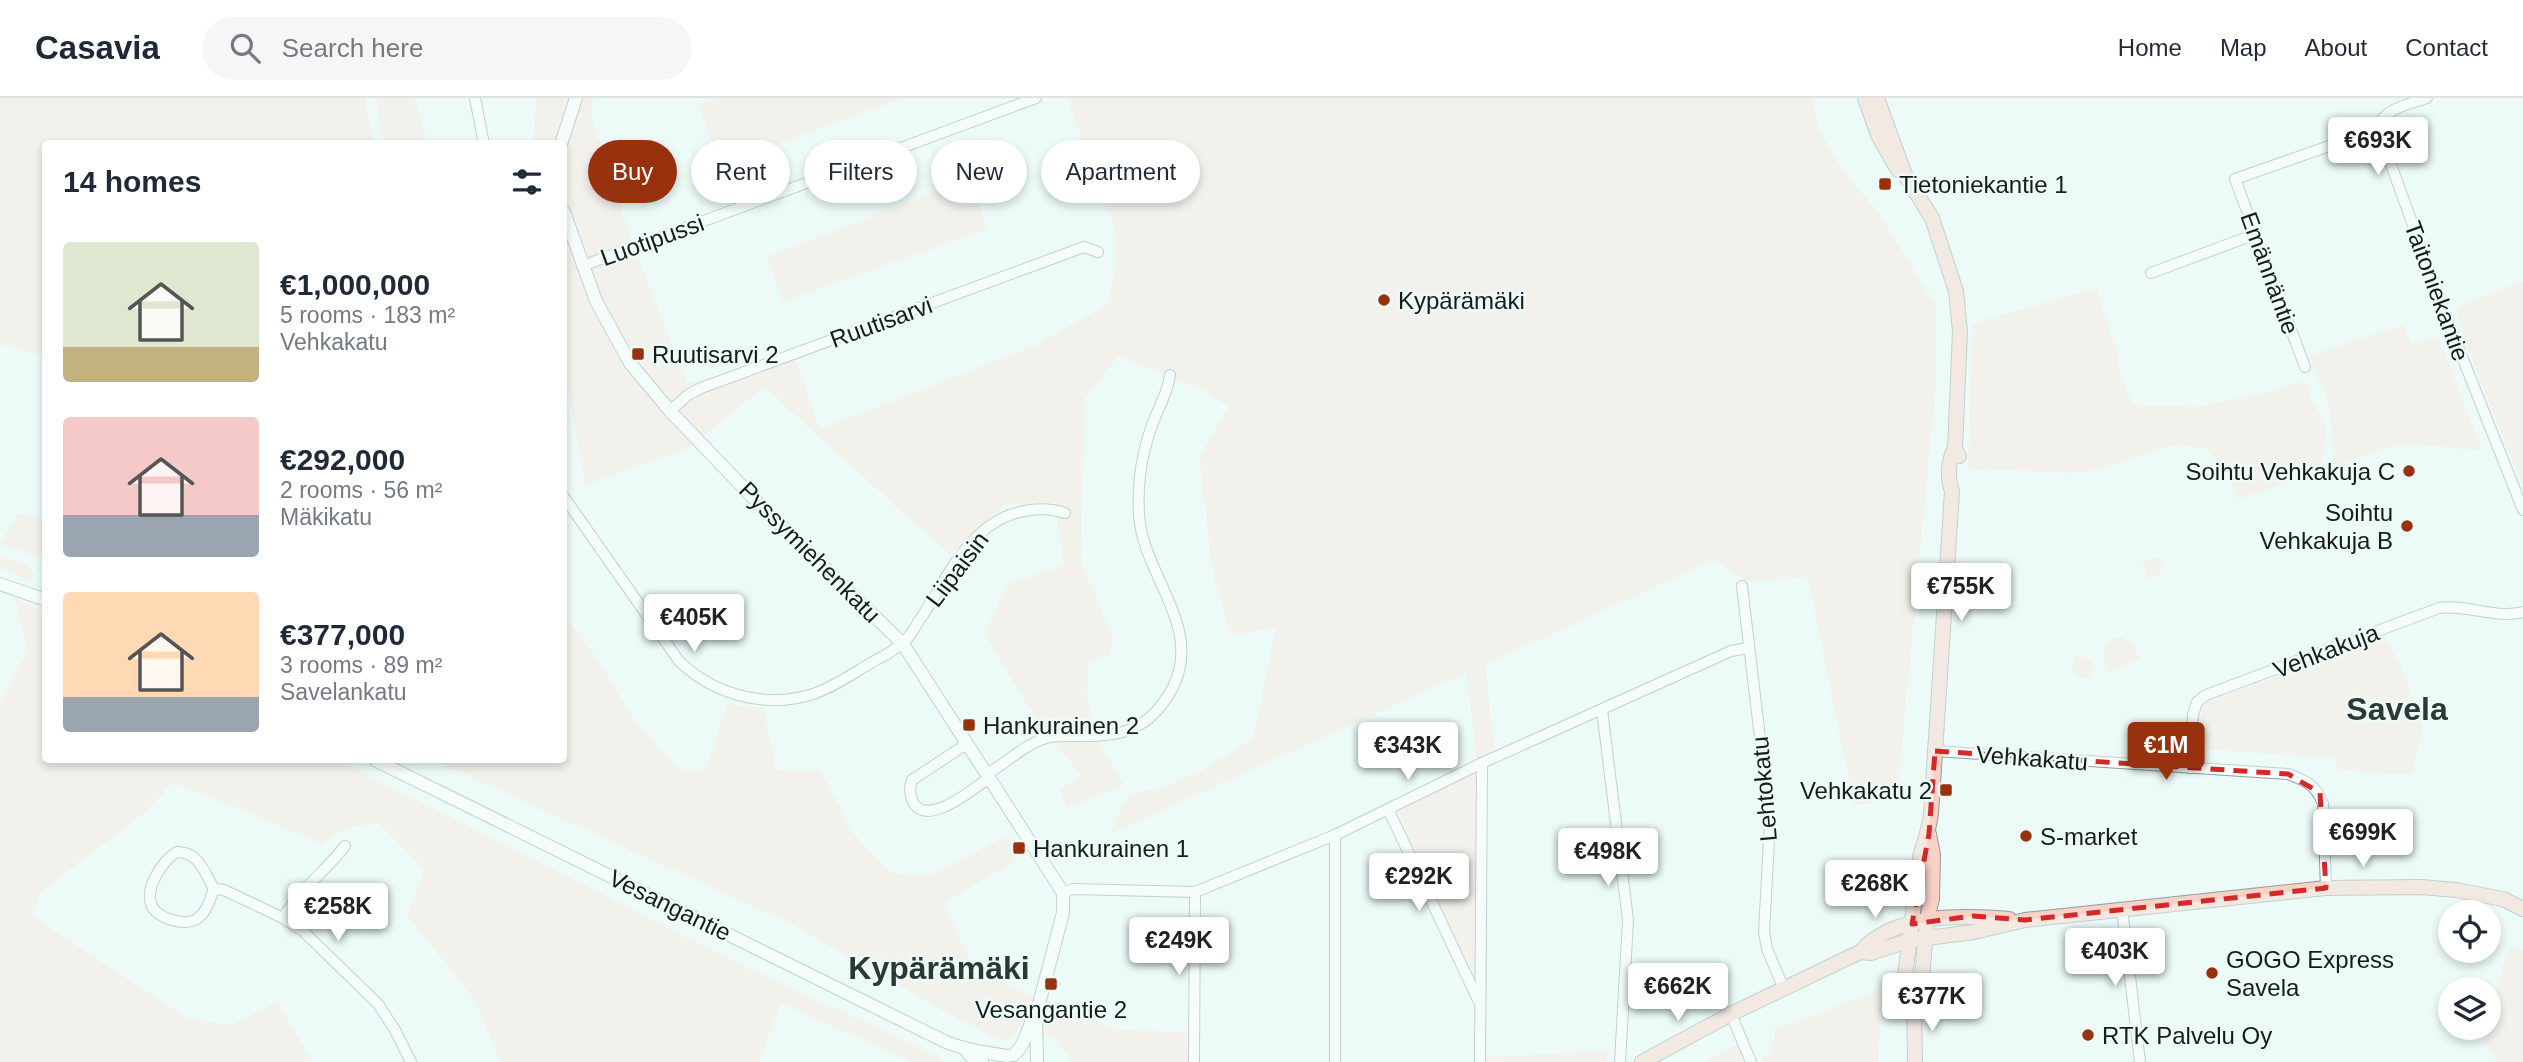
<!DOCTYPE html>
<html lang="en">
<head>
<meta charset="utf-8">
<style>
	body { margin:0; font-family:Arial,sans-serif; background:#f6f6f7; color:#1f2937; height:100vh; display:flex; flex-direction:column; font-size:26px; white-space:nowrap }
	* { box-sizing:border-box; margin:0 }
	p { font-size:23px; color:#747a83 }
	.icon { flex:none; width:38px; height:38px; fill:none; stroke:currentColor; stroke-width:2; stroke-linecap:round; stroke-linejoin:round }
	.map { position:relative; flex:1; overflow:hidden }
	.drawer { position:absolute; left:42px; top:42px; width:525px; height:623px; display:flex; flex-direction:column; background:#fff; border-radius:7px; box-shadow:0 4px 10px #0003 }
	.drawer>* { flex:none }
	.hud { position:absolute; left:588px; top:42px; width:665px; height:63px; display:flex; gap:14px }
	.tools { position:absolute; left:2438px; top:802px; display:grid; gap:14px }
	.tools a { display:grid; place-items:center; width:63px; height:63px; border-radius:50%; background:#fff; box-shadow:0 4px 10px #0003; font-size:35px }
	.price { position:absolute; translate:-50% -60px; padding:0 16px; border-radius:7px; background:#fff; color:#222; font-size:23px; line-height:46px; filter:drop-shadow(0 2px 4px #0008) }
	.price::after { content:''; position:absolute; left:50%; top:42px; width:21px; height:16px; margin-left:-10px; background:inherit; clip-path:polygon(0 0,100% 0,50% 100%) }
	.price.current { background:#98310e; color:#fff }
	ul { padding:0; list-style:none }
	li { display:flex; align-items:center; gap:21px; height:175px; padding:0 21px }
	li span { display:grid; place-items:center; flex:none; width:196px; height:140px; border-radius:7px; color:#555 }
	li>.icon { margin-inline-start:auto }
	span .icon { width:84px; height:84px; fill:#fffc; stroke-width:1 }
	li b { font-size:30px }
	h2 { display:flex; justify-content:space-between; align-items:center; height:84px; padding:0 21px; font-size:30px }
	.chip { padding:0 24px; border-radius:32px; background:#fff; box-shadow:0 4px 10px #0003; font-size:24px; line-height:63px }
	.chip.current { background:#98310e; color:#fff }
	header { display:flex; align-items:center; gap:42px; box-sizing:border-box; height:98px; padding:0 35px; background:#fff; border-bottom:2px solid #e0e1e3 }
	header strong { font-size:33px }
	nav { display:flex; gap:38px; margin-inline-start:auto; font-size:24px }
	.search { width:490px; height:63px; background:#f6f6f7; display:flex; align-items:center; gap:18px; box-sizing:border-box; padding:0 24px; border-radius:38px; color:#747a83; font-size:26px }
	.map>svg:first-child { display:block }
</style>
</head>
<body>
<header>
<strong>Casavia</strong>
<div class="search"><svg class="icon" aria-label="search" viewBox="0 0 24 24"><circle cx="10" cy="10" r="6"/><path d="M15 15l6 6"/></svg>Search here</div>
<nav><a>Home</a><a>Map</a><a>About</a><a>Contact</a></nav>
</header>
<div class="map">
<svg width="2523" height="964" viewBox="0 0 2523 964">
	<rect width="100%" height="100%" fill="#ecfbf8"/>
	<!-- green -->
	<g fill="#fbe4dd">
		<polygon points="0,0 365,0 374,45 46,46 45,258 0,246"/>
		<polygon points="376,0 415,0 427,45 382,45"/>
		<path d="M 536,0 L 593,0 L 591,17 L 631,140 L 687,285 L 796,262 L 820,331 L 1034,248 L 1108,206 L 1116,167 L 1115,132 L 1067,0 L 1812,0 L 1818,30 L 1842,71 L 1879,115 L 1936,208 L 1936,286 L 1897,699 L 1854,708 L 1808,479 L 1747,484 L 1714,462 L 1485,567 L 1495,654 L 1477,663 L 1466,575 L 1108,737 L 1129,696 L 1161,690 L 1201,673 L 1253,641 L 1276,529 L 1231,538 L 1213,476 L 1199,360 L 1229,308 L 1200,291 L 1118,258 L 1085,301 L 1081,463 L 1113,540 L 1108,559 L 1089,563 C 1083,620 1096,639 1124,687 L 1067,710 L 1059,691 L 1081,678 L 1024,602 L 985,536 L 1006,487 L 1064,467 L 1055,405 L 1004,407 L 950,457 L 764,289 L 686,352 L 585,387 L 564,266 L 564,46 L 533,46 Z"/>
		<polygon points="717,0 903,0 721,67 698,7"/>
		<polygon points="969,80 988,131 783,204 767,159"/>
		<polygon points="2523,183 2523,389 2463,239 2457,209"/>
		<polygon points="2096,190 2118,257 2119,271 2133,307 2199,309 2275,292 2305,282 2311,300 2326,328 2322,373 2239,401 2227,375 2207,351 2175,347 2086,375 1968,371 1973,225"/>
		<polygon points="2403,227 2411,246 2438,238 2482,352 2402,346 2333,369 2332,328 2325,294 2307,258"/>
		<polygon points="18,415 45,423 45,459 37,459 0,446"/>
		<polygon points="0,457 29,468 35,476 33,484 0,469"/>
		<polygon points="2154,460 2161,461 2165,469 2159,471 2161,477 2147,482 2143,463"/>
		<polygon points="14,500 45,515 46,662 339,662 740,866 935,956 947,964 913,964 781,906 759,964 501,964 473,899 407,818 424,772 378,725 346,730 322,746 173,684 148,712 41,794 32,818 187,920 231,927 277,904 313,964 0,964 0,605 28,551"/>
		<polygon points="564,516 599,564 637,627 683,674 706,672 727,606 764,610 776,672 821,673 854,736 892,775 928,778 1008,737 1014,764 943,805 976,874 1118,932 1188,934 1189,964 1072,964 1055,939 1020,928 1011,940 999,942 958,921 789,825 433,662 564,662"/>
		<polygon points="2384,538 2401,568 2423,630 2412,677 2338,672 2334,660 2201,651 2202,610 2209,603"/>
		<path d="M 2121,539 L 2133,546 L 2140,561 L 2109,575 C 2101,559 2100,557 2110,541 Z"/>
		<polygon points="2074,556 2093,562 2091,580 2077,580 2072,570"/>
		<polygon points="1476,672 1475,888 1397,713"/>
		<polygon points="2510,849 2523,852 2523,964 2497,964 2482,939 2483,929 2488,929 2489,912"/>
		<path d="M 1882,891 L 1878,964 L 1760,964 C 1770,954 1775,946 1774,932 Z"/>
		<polygon points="1738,946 1743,964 1703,964"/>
		<polygon points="1609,953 1606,964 1486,964 1487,959"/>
	</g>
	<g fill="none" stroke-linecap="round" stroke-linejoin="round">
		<!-- minor casing -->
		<g stroke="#909e9b" stroke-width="12">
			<g id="minor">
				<polyline points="475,0 484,46"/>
				<path d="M 2427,0 C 2410,6 2381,11 2378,31 L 2449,226 L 2523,412"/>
				<polyline points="582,168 1036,0"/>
				<polyline points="2151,175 2256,136"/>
				<polyline points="2305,269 2235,81 2378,31"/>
				<polyline points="670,313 688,297 701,290 1084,149 1098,154"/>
				<path d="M 564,399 L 679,563 C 714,597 766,611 813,596 C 831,590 848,579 864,569 C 877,561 894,554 905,543 C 912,536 917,525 923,517 C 949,476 972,423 1024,413 C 1039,410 1051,410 1065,415"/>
				<polyline points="1742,488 1770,724 1764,834 1767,851 1784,891"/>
				<polyline points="1602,612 1628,822 1620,964"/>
				<path d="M 968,645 L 912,682 C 909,690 909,696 913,704 C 927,730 973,691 989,680"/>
				<path d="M 1935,653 L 2288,676 C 2305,682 2317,688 2323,706 L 2326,790"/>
				<path d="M 2190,670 L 2193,617 L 2197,604 L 2206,597 L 2439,510 C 2466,506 2496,521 2523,514"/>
				<path d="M 987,676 C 1006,665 1024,647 1046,640 C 1052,638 1060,638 1067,638 C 1092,638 1117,640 1139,627 C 1155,618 1166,603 1174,587 C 1202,526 1142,476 1139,416 C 1137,381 1143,348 1156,317 C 1162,303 1168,293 1170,277"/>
				<polyline points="1388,711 1478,902"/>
				<path d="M 177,754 C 198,753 205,775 214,791 C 210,801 207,814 198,820 C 186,830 155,820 151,806 C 145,789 163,762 177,754 Z"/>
				<polyline points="214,791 224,792 283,820 303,833 378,906 395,932 411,964"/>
				<polyline points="1063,795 1073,791 1195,794 1335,737 1482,665 1731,553 1748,550"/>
				<polyline points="2122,811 2140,964"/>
				<path d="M 283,820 C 299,792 326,773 345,748"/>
				<polyline points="1731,916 1751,964"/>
				<polyline points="1194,964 1195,794"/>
				<polyline points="1335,964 1335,737"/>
				<polyline points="1480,964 1482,665"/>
			</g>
		</g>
		<!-- tertiary casing -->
		<g stroke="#909e9b" stroke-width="14">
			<g id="tertiary">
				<polyline points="561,46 576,0"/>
				<path d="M 564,114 L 596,203 L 630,265 L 670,313 L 759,406 L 903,546 L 1063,795 L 1063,815 L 1036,917 C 1026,929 1027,947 1013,957"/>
				<polyline points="0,486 46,502"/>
				<path d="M 375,662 L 946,944 C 966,952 987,955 1008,958"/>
				<polyline points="1036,917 1037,964"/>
				<polyline points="965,951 970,958 982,964"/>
			</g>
		</g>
		<!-- secondary casing -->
		<g stroke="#909e9b" stroke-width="16">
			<g id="secondary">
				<polyline points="1865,0 1878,37 1898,72"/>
				<polyline points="1877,0 1905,77 1932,120 1956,193 1960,233 1955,350 1959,358"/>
				<polyline points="1860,854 1871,855 1911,842 1974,834 2025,822 2326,790 2421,789 2456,792 2503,801 2523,811"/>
				<path d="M 1914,906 L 1907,892 L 1905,877 L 1920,759 C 1924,744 1929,732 1931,716 L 1952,393 C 1947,380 1948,362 1955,350"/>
				<path d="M 1642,964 L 1731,916 L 1860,854 C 1894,815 1962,817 2009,821"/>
				<polyline points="1915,964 1914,906 1921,893 1927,821 1932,801 1933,757 1929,736"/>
			</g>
		</g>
		<!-- minor -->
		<use href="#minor" stroke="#fff" stroke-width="10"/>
		<!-- tertiary -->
		<use href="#tertiary" stroke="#fff" stroke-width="12"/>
		<!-- secondary -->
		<use href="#secondary" stroke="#f8d2c7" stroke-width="14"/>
	</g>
	<!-- marked area -->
	<path d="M0 0H2523V964H0ZM 1935,653 L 2288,676 L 2320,695 L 2326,790 L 2025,822 L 1973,818 L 1912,826 L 1929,736 Z" fill="#ecfbf8" fill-opacity=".55" fill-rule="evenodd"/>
	<path fill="none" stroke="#d62828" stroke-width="5" stroke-dasharray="14 9" stroke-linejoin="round" d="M 1935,653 L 2288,676 L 2320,695 L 2326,790 L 2025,822 L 1973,818 L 1912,826 L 1929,736 Z"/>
	<!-- markers -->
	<g fill="#98310e" stroke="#ecfbf8" stroke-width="2.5">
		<rect x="1878" y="79" width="14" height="14" rx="3.5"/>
		<circle cx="1384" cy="202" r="7"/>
		<rect x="631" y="249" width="14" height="14" rx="3.5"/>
		<circle cx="2409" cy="373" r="7"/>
		<circle cx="2407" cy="428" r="7"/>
		<rect x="962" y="620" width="14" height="14" rx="3.5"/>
		<rect x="1939" y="685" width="14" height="14" rx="3.5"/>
		<circle cx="2026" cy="738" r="7"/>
		<rect x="1012" y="743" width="14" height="14" rx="3.5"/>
		<circle cx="2212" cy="875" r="7"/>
		<rect x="1044" y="879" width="14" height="14" rx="3.5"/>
		<circle cx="2088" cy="937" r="7"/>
	</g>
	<g text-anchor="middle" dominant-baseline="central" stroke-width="5" stroke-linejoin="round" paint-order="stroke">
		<!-- poi labels -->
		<g font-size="24" fill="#171c1b" stroke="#ecfbf8" text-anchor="start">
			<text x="1899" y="86">Tietoniekantie 1</text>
			<text x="1398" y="202">Kypärämäki</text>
			<text x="652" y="256">Ruutisarvi 2</text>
			<text x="2395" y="373" text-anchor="end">Soihtu Vehkakuja C</text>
			<text x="2393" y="414" text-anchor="end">Soihtu<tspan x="2393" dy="28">Vehkakuja B</tspan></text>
			<text x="983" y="627">Hankurainen 2</text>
			<text x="1932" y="692" text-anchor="end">Vehkakatu 2</text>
			<text x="2040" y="738">S-market</text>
			<text x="1033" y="750">Hankurainen 1</text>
			<text x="2226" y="861">GOGO Express<tspan x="2226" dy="28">Savela</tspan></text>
			<text x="1051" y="911" text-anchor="middle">Vesangantie 2</text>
			<text x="2102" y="937">RTK Palvelu Oy</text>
		</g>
		<!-- street labels -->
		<g font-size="24" fill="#171c1b" stroke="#ecfbf8">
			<text transform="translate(652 142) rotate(-20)">Luotipussi</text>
			<text transform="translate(2270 175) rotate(70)">Emännäntie</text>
			<text transform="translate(2437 193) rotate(70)">Taitoniekantie</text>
			<text transform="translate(881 224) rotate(-20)">Ruutisarvi</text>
			<text transform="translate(810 454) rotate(45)">Pyssymiehenkatu</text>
			<text transform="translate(957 471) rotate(-53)">Liipaisin</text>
			<text transform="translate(2326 553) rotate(-21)">Vehkakuja</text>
			<text transform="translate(2032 660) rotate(4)">Vehkakatu</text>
			<text transform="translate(1764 691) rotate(-95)">Lehtokatu</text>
			<text transform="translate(670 807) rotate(26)">Vesangantie</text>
		</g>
		<!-- district labels -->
		<g font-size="32" font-weight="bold" fill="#2c3836" stroke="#ecfbf8">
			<text x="2397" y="611">Savela</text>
			<text x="939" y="870">Kypärämäki</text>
		</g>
	</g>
</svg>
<div class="tools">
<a><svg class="icon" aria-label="locate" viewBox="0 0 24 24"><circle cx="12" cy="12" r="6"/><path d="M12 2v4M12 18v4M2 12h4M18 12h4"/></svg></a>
<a><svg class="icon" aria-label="layers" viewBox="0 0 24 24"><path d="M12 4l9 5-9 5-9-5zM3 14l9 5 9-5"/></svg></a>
</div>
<b class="price" style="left:2378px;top:79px">€693K</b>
<b class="price" style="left:1961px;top:525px">€755K</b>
<b class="price" style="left:694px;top:556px">€405K</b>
<b class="price" style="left:1408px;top:684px">€343K</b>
<b class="price current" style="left:2166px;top:684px">€1M</b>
<b class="price" style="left:2363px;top:771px">€699K</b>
<b class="price" style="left:1608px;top:790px">€498K</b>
<b class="price" style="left:1419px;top:815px">€292K</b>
<b class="price" style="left:1875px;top:822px">€268K</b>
<b class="price" style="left:338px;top:845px">€258K</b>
<b class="price" style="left:1179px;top:879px">€249K</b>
<b class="price" style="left:2115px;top:890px">€403K</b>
<b class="price" style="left:1678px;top:925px">€662K</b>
<b class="price" style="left:1932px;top:935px">€377K</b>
<div class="hud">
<a class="chip current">Buy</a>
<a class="chip">Rent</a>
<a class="chip">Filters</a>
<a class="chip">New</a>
<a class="chip">Apartment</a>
</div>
<section class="drawer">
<h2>14 homes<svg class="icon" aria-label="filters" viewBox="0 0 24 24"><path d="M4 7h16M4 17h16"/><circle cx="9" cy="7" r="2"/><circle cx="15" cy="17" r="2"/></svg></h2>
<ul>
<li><span style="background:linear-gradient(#dfe7d0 75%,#c2b280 0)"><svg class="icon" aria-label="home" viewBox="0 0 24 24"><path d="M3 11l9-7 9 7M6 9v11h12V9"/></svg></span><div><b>€1,000,000</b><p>5 rooms · 183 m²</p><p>Vehkakatu</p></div></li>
<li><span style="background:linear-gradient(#f6c9c9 70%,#9aa5b1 0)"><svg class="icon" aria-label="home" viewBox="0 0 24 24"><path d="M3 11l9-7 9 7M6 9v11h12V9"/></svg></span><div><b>€292,000</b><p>2 rooms · 56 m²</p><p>Mäkikatu</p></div></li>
<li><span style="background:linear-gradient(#ffd9b3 75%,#9aa5b1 0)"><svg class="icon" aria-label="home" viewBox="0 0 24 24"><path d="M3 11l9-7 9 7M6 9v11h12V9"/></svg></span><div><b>€377,000</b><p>3 rooms · 89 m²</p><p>Savelankatu</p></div></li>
</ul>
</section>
</div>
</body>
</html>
